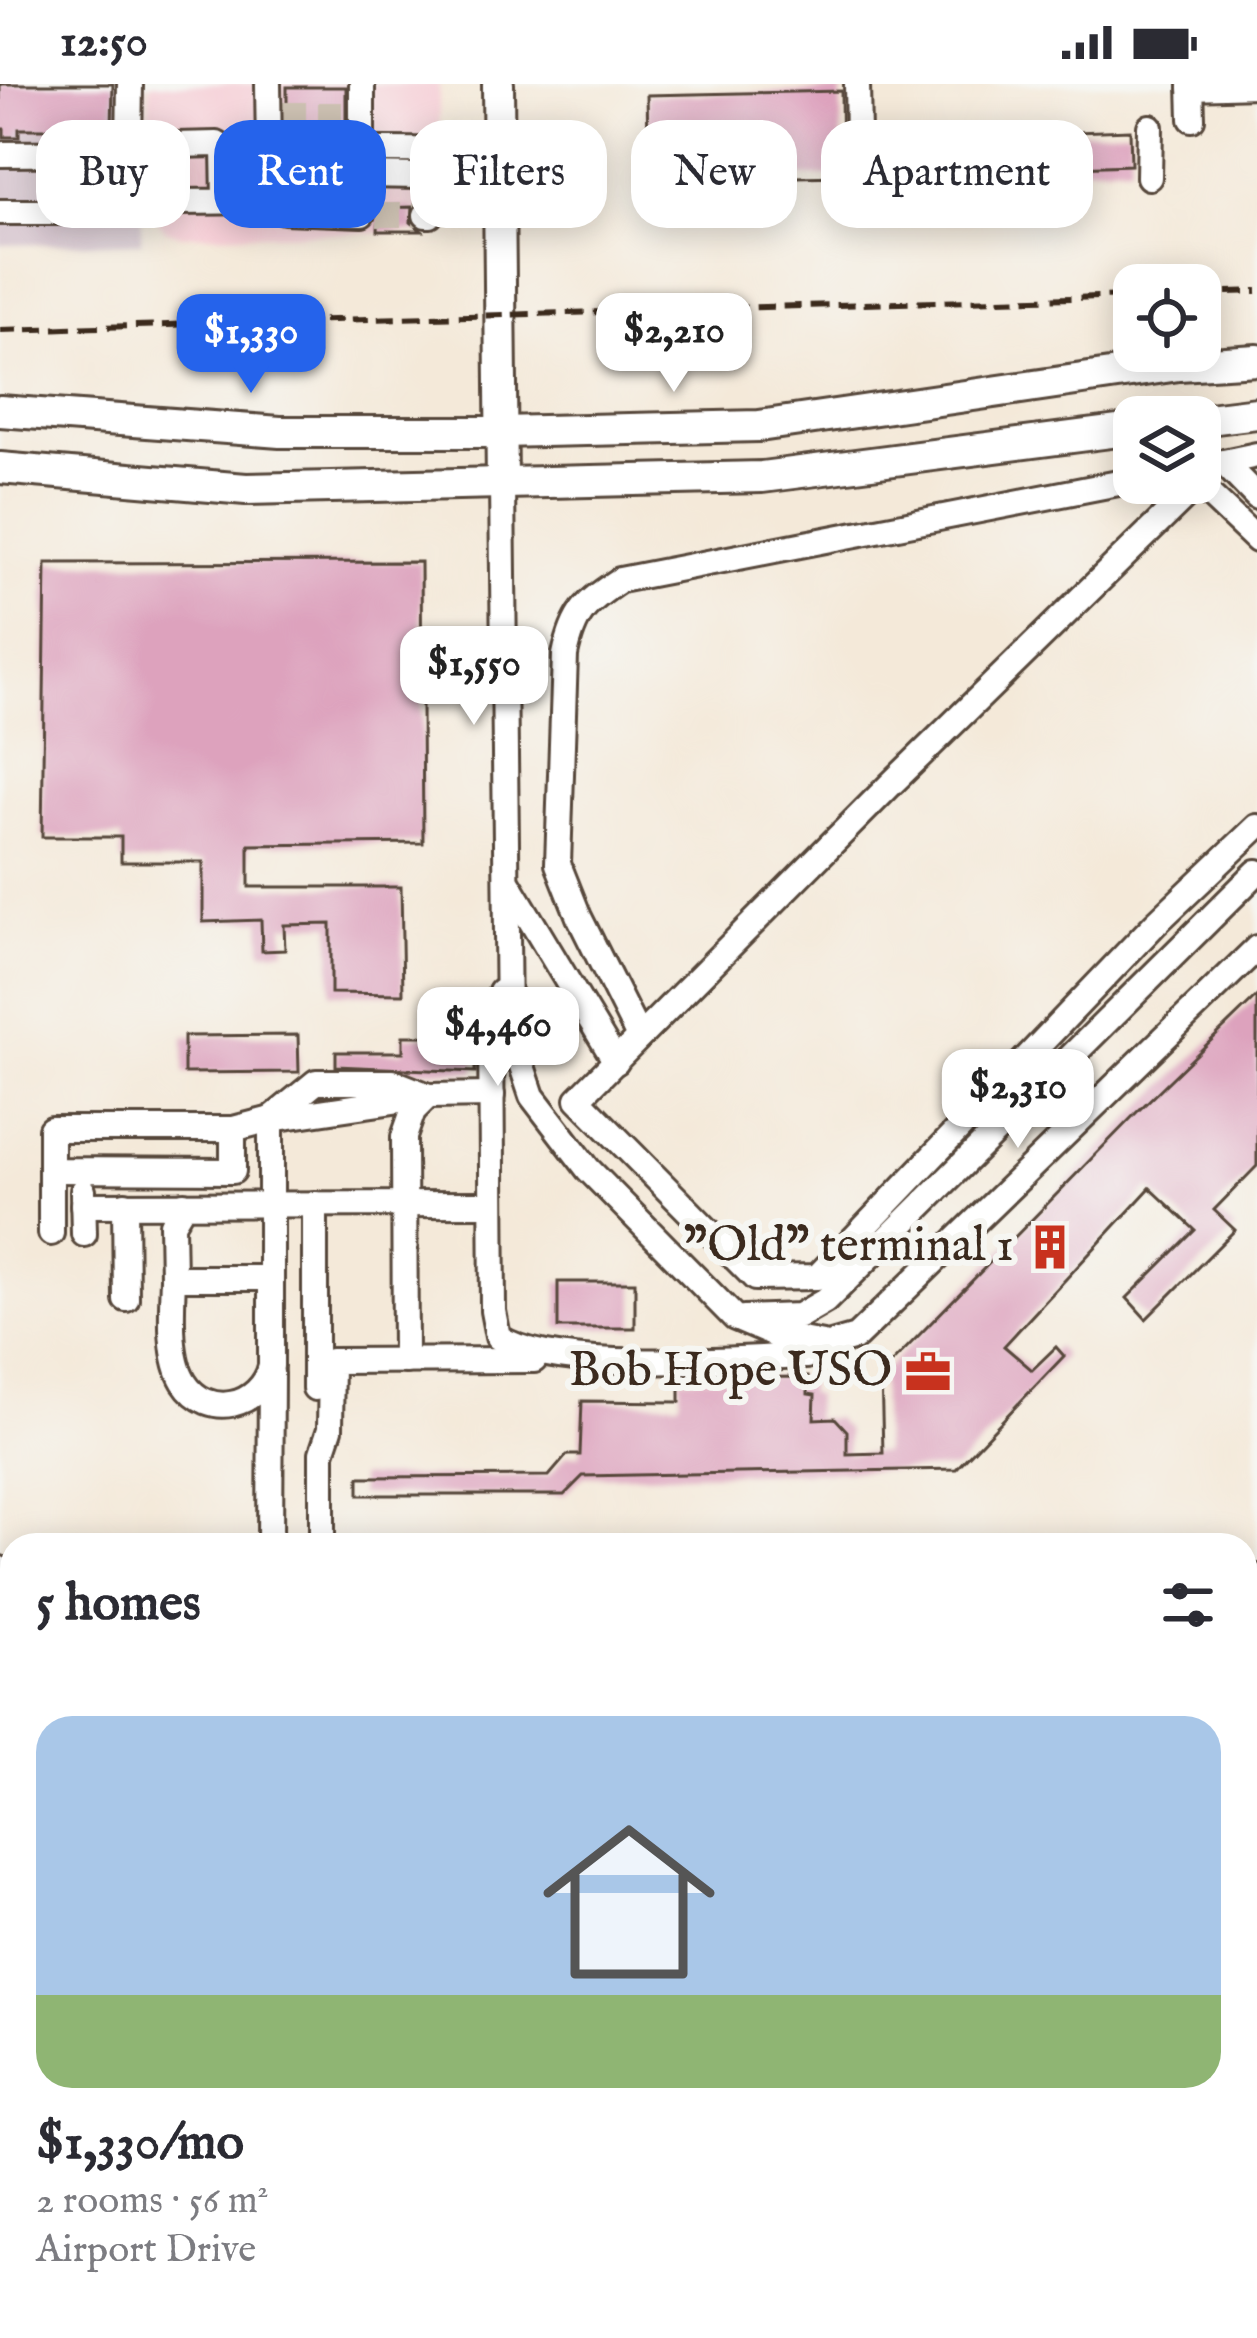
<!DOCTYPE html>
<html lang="en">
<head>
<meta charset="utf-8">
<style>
	body { margin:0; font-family:"IM FELL English",serif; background:#f2f2f3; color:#2b2b33; height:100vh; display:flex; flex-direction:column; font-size:45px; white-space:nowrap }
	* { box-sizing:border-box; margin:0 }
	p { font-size:39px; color:#7c7c81 }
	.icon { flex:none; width:66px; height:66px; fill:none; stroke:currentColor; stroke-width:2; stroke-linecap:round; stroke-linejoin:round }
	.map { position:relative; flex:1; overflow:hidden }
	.drawer { position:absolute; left:0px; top:1449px; width:1257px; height:807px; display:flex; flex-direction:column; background:#fff; border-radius:36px 36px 0 0; box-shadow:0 6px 30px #0003 }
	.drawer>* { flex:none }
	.top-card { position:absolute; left:36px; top:36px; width:1185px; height:108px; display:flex; gap:24px }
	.controls { position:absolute; left:1113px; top:180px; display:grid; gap:24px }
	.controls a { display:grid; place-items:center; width:108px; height:108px; border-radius:24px; background:#fff; box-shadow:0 6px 30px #0003; font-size:60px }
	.price { position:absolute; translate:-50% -102px; padding:0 27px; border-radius:24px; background:#fff; color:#222; font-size:39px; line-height:78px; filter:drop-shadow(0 3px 6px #0008) }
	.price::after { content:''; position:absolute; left:50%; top:72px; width:36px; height:27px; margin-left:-18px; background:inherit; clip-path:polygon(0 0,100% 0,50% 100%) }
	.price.selected { background:#2563eb; color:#fff }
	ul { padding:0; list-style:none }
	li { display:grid; align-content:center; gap:24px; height:636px; padding:0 36px }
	li span { display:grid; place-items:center; height:372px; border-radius:36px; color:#555 }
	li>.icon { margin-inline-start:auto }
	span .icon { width:216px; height:216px; fill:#fffc; stroke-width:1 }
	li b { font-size:51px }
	h2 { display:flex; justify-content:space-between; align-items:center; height:144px; padding:0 36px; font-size:51px }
	.tag { padding:0 42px; border-radius:36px; background:#fff; box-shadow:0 6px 30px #0003; font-size:42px; line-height:108px }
	.tag.selected { background:#2563eb; color:#fff }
	.status { display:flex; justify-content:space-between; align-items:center; height:84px; padding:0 60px; background:#fff; direction:ltr }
	.status svg { height:33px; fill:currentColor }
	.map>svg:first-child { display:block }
</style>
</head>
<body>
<div class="status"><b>12:50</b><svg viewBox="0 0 49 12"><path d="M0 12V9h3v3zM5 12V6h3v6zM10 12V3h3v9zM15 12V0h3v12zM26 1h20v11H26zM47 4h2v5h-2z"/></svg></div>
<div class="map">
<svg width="1257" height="2254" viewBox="0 0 1257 2254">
	<rect width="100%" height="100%" fill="#f6f6f2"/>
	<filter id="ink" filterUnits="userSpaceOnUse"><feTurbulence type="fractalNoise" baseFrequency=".00833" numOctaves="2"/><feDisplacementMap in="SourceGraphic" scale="24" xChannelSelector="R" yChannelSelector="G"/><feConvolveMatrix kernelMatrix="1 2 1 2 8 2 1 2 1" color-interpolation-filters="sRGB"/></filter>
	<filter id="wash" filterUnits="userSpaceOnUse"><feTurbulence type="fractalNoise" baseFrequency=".004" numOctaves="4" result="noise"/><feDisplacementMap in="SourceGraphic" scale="48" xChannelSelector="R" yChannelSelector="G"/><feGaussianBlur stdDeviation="2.7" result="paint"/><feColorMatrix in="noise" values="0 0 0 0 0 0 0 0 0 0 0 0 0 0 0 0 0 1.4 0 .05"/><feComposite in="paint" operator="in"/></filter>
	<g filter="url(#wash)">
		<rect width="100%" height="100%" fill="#f4e9d9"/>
		<!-- built -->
		<polygon fill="#f6cfd7" points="150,0 439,0 439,148 180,151 165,146 146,121"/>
		<!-- industrial -->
		<polygon fill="#d1bdc9" points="0,0 146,0 141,158 0,161"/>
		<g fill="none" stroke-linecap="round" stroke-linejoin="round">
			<!-- taxiway -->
			<g stroke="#988a7c" stroke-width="51">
				<polyline points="1245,1646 1257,1646"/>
				<polyline points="0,1648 12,1648"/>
				<polyline points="1245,1706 1257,1718"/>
				<polyline points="718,2244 718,2254"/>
			</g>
			<!-- runway -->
			<g stroke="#988a7c" stroke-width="129">
				<polyline points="1245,1995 1257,1995"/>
				<polyline points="0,1996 12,1996"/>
			</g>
		</g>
		<g id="blocks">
			<!-- building -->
			<g fill="#dda2bd">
				<polygon points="0,0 113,0 112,45 19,45 19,53 4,53 4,45 0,45"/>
				<rect x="287" y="3" width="59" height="46"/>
				<polygon points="841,7 842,92 649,96 647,11"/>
				<polygon points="1130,46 1131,81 875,90 875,55"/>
				<polygon points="346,86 346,113 295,111 295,87"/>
				<polygon points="412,123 411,138 422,147 378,147 379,124"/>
				<polygon points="421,478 423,759 249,761 249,803 401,803 403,910 331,909 331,840 284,841 285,866 262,867 261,836 203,838 203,778 121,778 121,753 42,753 46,479"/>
				<polygon points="1257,912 1257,1082 1214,1126 1235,1146 1146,1235 1127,1214 1195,1146 1150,1104 1004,1262 1032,1286 1056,1263 1064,1272 956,1385 583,1392 564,1411 359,1411 359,1393 549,1392 567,1371 580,1371 582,1317 680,1318 680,1294 808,1293 808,1310 815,1311 814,1335 835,1334 847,1347 847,1370 883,1369 881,1290 1137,1028"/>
				<polygon points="298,951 299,988 184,989 184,952"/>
				<polygon points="403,952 475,952 475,988 336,982 336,968 403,968"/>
				<rect x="558" y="1198" width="77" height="46"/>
			</g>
		</g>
	</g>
	<g filter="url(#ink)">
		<use href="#blocks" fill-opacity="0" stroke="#57473a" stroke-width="3"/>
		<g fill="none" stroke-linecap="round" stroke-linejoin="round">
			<!-- minor-tunnel -->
			<g stroke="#cfc3b4" stroke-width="24" stroke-dasharray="24 12" stroke-linecap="butt">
				<polyline points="282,30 344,30"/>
				<polyline points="288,105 351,105"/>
				<polyline points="377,131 426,131"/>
			</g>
			<!-- minor casing -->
			<g stroke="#57473a" stroke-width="30">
				<g id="minor">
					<polyline points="268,0 269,65 500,67"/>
					<polyline points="857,0 859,101"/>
					<polyline points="1191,0 1192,35"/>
					<polyline points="1191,3 1257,1"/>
					<polyline points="0,70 130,69"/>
					<path d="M 364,91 L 419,92 C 433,101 429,116 430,131 L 426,131"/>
					<polyline points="1149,93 1150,43"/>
					<polyline points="225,116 224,65 217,60 176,61 171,69 174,114 178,118 270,117 269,65"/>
					<polyline points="270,117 284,127 362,130 362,0"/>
					<polyline points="0,128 119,128 128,119 130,0"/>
					<polyline points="1223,378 1257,413"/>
					<polyline points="1200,383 1257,371"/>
					<polyline points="1197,399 1257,456"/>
					<polyline points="502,400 508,940 532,1012 588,1085 735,1234 775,1251 828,1261 856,1253 1257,864"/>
					<polyline points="1198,400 890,701 578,1015 755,1194 817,1193 1155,840 1257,743"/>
					<polyline points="509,800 616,978"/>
					<path d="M 501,908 L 491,941 L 493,1227 L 498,1253 C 555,1291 733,1274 806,1272 L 828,1261"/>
					<path d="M 639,953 L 579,833 L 558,780 L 565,571 C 574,529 585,519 620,496 L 1134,396"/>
					<polyline points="272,1034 316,998 393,998 426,1011"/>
					<polyline points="233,1045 233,1087 51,1086 51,1045 233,1045 271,1035 428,1012 492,1011"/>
					<polyline points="51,1086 51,1149"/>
					<polyline points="83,1107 84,1150"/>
					<polyline points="125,1120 126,1215"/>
					<polyline points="184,1120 172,1140 173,1194 271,1194"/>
					<polyline points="83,1121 492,1120"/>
					<path d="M 173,1194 C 172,1224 168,1272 184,1298 C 208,1336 261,1323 271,1282 L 271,1035"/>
					<polyline points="744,1234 799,1232 825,1217 1257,788"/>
					<polyline points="405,1277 404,1053 413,1027 428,1012"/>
					<polyline points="315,1304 315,1120"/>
					<polyline points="270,1461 271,1289"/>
					<polyline points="322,1461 322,1369 330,1345 331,1277 534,1276"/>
					<polyline points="0,1485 12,1490"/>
					<polyline points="1245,1493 1257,1493"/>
				</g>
			</g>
			<!-- major casing -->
			<g stroke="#57473a" stroke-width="36">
				<g id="major">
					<polyline points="498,0 502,400"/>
					<polyline points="0,327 280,348 500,348 759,342 1179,281 1257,276"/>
					<polyline points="1200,336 1257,329"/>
					<polyline points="0,384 246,405 762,393 1134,345"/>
				</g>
			</g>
			<!-- minor -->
			<use href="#minor" stroke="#fff" stroke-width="24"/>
			<!-- major -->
			<use href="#major" stroke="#fff" stroke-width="30"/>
			<!-- rail -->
			<g stroke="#3b2a1e" stroke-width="6" stroke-dasharray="18 9" stroke-linecap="butt">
				<polyline points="1200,209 1257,207"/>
				<polyline points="0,246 1134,212"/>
			</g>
		</g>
	</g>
	<!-- icons -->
	<defs>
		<g id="building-bare" transform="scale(3.6)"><path d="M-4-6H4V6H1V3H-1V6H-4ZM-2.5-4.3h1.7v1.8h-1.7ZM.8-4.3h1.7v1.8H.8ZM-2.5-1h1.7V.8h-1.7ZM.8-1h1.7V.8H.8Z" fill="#c8321e" stroke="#f6f6f2" stroke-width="2.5" paint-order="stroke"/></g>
		<g id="office-bare" transform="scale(3.6)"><path d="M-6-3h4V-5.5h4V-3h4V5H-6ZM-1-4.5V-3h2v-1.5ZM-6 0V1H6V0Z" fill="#c8321e" stroke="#f6f6f2" stroke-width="2.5" paint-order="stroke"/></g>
	</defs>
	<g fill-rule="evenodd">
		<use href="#building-bare" x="1050" y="1163"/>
		<use href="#office-bare" x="928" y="1288"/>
	</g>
	<g text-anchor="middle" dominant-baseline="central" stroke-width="12" stroke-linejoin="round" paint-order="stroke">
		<!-- poi labels -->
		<g font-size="48" fill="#3b2a1e" stroke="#f6f6f2" text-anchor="end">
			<text x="1014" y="1163">"Old" terminal 1</text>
			<text x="892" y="1288">Bob Hope USO</text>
		</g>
	</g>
</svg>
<div class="controls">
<a><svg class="icon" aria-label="locate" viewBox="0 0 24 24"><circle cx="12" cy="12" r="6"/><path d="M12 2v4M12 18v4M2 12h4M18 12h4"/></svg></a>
<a><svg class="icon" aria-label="layers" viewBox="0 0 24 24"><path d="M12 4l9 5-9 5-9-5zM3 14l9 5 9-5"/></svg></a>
</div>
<b class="price" style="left:674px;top:311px">$2,210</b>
<b class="price selected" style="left:251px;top:312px">$1,330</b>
<b class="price" style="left:474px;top:644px">$1,550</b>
<b class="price" style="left:498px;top:1005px">$4,460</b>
<b class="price" style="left:1018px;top:1067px">$2,310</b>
<div class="top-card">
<a class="tag">Buy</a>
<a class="tag selected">Rent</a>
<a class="tag">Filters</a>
<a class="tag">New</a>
<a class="tag">Apartment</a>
</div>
<section class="drawer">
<h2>5 homes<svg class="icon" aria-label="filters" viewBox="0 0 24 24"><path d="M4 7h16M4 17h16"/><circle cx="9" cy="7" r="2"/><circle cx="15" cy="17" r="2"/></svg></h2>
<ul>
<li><span style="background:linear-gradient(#a9c7e8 75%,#8fb573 0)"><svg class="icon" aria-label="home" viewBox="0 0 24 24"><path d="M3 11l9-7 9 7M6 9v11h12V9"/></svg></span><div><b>$1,330/mo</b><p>2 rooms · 56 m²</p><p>Airport Drive</p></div></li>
</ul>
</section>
</div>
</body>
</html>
